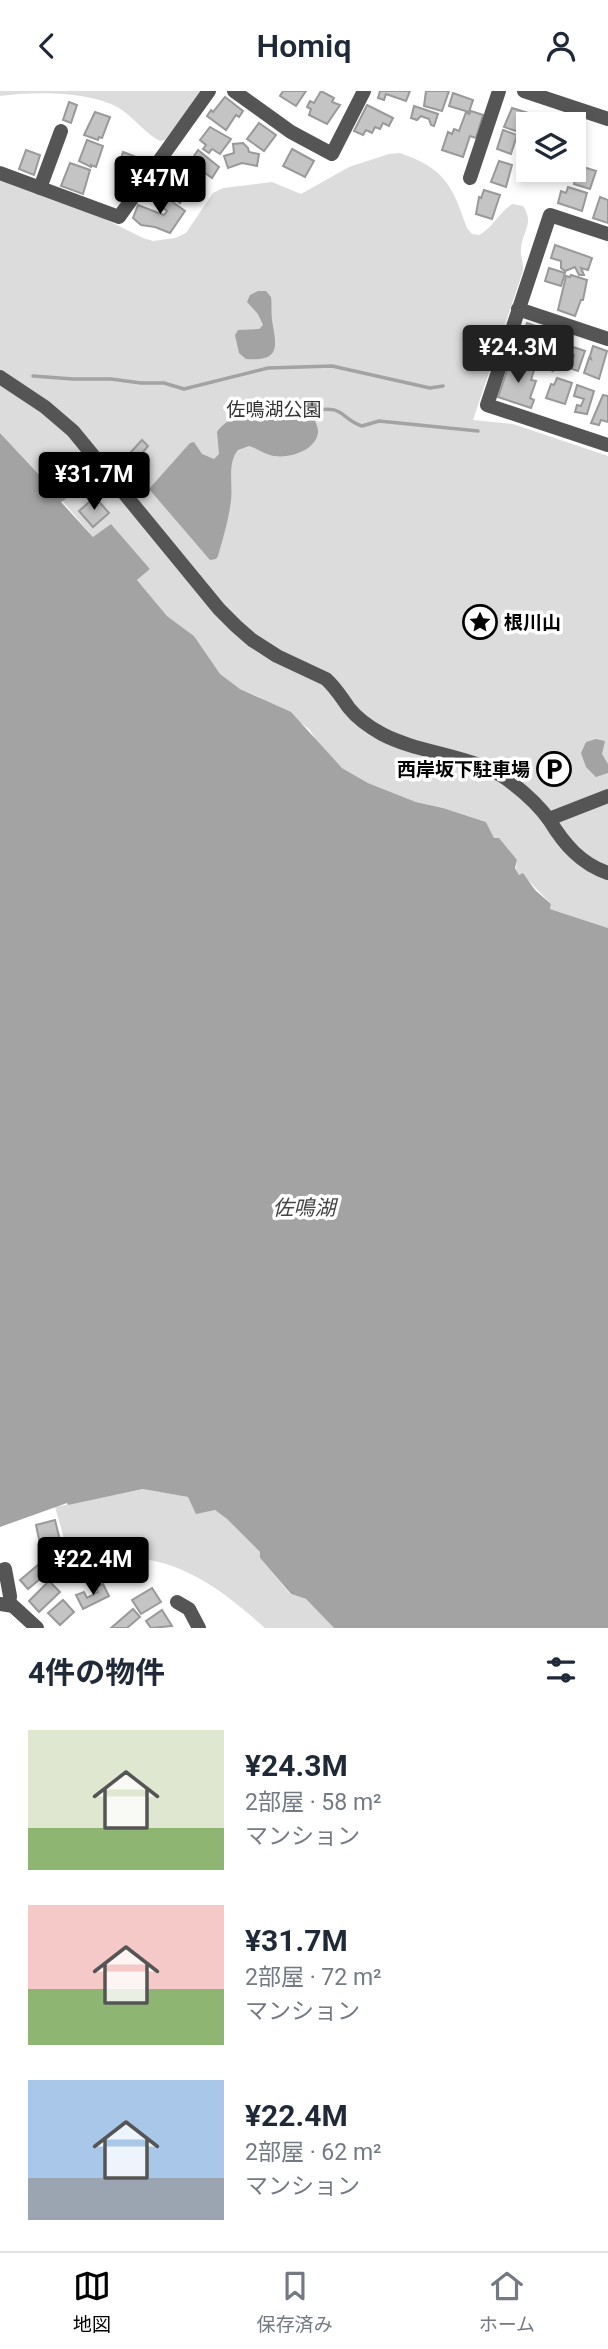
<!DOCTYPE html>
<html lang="ja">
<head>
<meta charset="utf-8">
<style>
	body { margin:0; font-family:Roboto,"Noto Sans JP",sans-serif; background:#f6f6f7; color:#1f2937; height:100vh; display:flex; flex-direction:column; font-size:26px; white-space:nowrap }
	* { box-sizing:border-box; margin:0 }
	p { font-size:23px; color:#747a83 }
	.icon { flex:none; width:38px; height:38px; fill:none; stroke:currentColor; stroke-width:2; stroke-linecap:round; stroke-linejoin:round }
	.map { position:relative; height:1537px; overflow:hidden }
	.sheet { display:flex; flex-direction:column; background:#fff; flex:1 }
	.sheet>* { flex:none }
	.tools { position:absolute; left:516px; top:21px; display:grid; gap:14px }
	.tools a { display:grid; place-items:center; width:70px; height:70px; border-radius:0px; background:#fff; box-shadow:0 4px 10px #0003; font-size:35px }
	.price { position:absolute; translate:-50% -60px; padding:0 16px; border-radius:7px; background:#000; color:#fff; font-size:23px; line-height:46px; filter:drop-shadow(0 2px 4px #0008) }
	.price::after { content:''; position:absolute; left:50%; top:42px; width:21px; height:16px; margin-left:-10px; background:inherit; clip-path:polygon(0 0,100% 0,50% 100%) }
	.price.on { background:#222; color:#fff }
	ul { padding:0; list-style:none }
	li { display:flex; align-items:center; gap:21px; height:175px; padding:0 28px }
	li span { display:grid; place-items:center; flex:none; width:196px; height:140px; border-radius:0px; color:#555 }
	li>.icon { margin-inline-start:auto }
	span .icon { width:84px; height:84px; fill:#fffc; stroke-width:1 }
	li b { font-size:30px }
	h2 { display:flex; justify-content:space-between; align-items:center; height:84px; padding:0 28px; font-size:30px }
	header { display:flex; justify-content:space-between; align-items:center; height:91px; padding:0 28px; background:#fff; font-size:32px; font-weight:600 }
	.tab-bar { display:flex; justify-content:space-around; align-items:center; height:98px; border-top:2px solid #e0e1e3; background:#fff; font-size:19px; color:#747a83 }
	.tab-bar a { display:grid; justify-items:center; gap:4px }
	.tab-bar .on { color:#000 }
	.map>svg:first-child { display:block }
</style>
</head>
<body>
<header><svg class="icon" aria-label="back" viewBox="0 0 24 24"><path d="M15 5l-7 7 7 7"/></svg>Homiq<svg class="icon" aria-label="person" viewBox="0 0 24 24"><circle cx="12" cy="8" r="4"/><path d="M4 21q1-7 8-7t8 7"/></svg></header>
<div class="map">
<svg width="608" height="1537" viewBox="0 0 608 1537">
	<rect width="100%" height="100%" fill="#fff"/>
	<!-- green -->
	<g fill="#dcdcdc">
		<path d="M 0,0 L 203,0 L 165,49 L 160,50 C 146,43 135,28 122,19 C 95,0 33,0 0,5 Z"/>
		<path d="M 400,62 C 446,78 452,95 467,137 L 472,143 L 479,144 C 492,137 499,122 512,113 L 523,115 C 535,133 522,140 521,158 C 520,166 524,172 523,180 L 473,329 L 513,333 L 608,365 L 608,837 L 550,818 L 551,813 L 529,790 L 519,784 L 516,778 L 517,769 L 494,747 L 486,731 L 443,717 L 416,711 L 368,692 L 342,677 L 319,654 L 310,639 L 300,631 L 259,606 L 240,598 L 219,583 L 194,545 L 167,525 L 137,489 L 150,478 L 111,433 L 94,447 L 41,385 L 0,342 L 0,88 L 101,126 L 143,147 L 153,150 L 175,147 L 186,142 L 213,102 L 223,97 L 272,91 L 301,103 L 349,76 L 389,63 Z"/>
		<path d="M 144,1398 L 188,1406 L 215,1419 L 227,1428 L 260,1461 L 260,1467 L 290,1503 L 306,1508 L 334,1537 L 265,1537 C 231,1507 196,1478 150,1469 C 124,1464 96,1466 69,1464 L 55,1416 Z"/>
	</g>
	<!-- water -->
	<g fill="#a3a3a3">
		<path d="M 258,200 L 266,200 L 271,206 C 272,213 271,221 272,229 C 276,254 282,271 246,268 L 239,262 L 235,244 L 238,239 L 259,238 L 263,234 L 258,223 L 247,211 L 250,204 Z"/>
		<path d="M 271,318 L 294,321 L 312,320 C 313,327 319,336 318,342 C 315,361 285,369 270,364 C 262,362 257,357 249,355 L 238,359 C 227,372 233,393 231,409 C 229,428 223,447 218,465 L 216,468 L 210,469 L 149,398 L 190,352 L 194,351 L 202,363 L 214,368 L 219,363 L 217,341 C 230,322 251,324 271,318 Z"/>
		<polygon points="0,342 48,393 53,389 67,407 61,411 93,446 111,433 150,478 137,489 167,525 194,545 220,583 240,598 291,621 342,677 368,692 416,711 443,717 486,731 494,747 499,747 517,769 515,777 519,784 523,782 535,799 551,813 550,818 608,837 608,1537 334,1537 306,1508 291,1503 260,1467 260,1461 227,1428 215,1419 196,1423 188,1406 143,1398 68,1414 67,1412 0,1436"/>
		<polygon points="596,648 605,650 602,663 608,673 608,682 596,686 586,676 581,662 586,651"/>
	</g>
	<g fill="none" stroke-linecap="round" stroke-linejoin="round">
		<!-- stream -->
		<g stroke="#a3a3a3" stroke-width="3.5">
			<polyline points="33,285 73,288 111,288 141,292 164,292 184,298 268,277 332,275 430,297 443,295"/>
			<path d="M 312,320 C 345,313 339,327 362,335 L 379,330 L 478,340"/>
		</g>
	</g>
	<!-- building -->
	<g fill="#c4c4c4" stroke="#999" stroke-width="2">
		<polygon points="283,0 306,0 296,15 280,5"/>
		<polygon points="321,0 334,7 332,11 340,14 327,33 309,24 311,18 307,16 310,10 314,12"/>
		<polygon points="380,0 410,0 406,10 386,3 384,9 378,7"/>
		<polygon points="426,0 449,0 442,20 424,15"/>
		<polygon points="453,2 473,9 469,21 449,15"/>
		<polygon points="225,6 243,20 239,26 236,24 226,39 207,25 211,19 213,21"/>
		<polygon points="69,11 77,14 71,32 63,29"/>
		<polygon points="367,14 393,27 389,35 383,32 380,38 375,36 372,42 366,39 363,44 354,40"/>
		<polygon points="414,15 438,23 434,35 431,34 429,28 421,25 417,29 411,27"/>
		<polygon points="512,17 541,26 538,33 529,32 525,43 504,36"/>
		<polygon points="471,20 483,24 476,47 470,45 463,66 442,59 448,41 452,43 454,38 459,40 466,21 469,23"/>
		<polygon points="95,21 110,26 102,47 99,46 98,49 84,44"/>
		<polygon points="259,32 276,44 264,60 247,48"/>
		<polygon points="210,36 231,48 220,63 212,58 209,62 203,58 206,54 200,49"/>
		<polygon points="503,39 517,44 511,63 497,58"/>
		<polygon points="87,49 103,55 96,76 91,74 91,76 79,70"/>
		<polygon points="243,52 248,57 249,61 259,63 257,75 242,72 228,77 224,65 234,62 233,53"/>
		<polygon points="292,58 314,70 305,86 283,75"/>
		<polygon points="26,59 40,64 34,84 19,78"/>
		<polygon points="198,59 219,76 212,87 190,71"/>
		<polygon points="123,61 139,67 129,85 117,80"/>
		<polygon points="499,70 512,74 506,96 491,91"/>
		<polygon points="70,72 90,79 83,103 61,95"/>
		<polygon points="583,76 596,80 590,98 574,93 576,81 581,82"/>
		<polygon points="181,85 196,96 189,106 186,104 180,112 166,102"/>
		<polygon points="568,96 587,102 582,120 558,112 561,100 566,102"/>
		<polygon points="484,99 500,104 492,128 476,123 479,106 481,107"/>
		<polygon points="163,104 185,120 170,142 155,136 141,134 133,127 138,114 164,124 167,120 157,112"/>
		<polygon points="600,106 608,109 608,132 593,127"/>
		<polygon points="555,154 592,167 588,179 581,177 584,184 579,184 575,176 565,180 561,177 561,170 551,167"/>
		<polygon points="549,177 565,182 561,195 545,190"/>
		<polygon points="571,184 587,189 583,209 581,209 575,225 558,219 566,185 570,186"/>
		<polygon points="527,232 555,242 553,247 562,250 559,258 523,245"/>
		<polygon points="518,249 536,255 531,272 512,266"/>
		<polygon points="570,255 585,260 578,280 569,277 574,264 568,262"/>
		<polygon points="593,255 607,260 599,288 584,282 589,267 591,268 590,265"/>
		<polygon points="545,258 559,262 553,280 539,275"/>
		<polygon points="510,271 534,279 531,289 536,290 530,307 534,309 531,317 498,306"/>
		<polygon points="557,287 572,292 565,313 546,307 551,293 554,294"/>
		<polygon points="577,294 594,300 587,323 575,321 577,314 581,315 584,308 574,305"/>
		<polygon points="603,304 608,305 608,331 601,329 599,334 591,332"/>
		<polygon points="142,349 148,355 138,367 131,361"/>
		<polygon points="95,406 109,422 93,436 79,420"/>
		<polygon points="55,1429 63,1462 43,1467 36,1434"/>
		<polygon points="38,1474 46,1483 28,1498 20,1489"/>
		<polygon points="49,1490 60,1501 39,1521 29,1510"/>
		<polygon points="103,1493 109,1505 83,1518 76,1504 84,1501 87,1507 98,1501 96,1496"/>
		<polygon points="152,1497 161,1511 141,1523 132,1509"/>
		<polygon points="63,1509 74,1521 60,1534 48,1522"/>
		<polygon points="133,1518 140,1526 127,1537 111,1537"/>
		<polygon points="162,1519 172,1535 151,1537 146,1530"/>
	</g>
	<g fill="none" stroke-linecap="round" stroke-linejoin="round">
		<!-- minor -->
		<g stroke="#555" stroke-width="14">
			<polyline points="234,0 291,41 332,63 364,0"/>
			<polyline points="524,0 608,28"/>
			<polyline points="0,82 119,126 209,0"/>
			<polyline points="470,87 499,0"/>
			<polyline points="40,97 61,40"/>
			<polyline points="608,143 550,124 487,314 608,354"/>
			<polyline points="518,218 608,248"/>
			<path d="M 0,286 L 45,316 L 73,340 L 219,518 L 236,535 L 252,549 L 277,565 L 326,588 C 336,597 341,606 349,617 C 357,627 371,637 382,643 C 422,664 478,664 512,692 C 525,702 541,717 550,730 C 564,753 581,773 608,782"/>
			<polyline points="549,728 608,705"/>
			<polyline points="0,1480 5,1478 10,1505 9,1514"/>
			<polyline points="177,1511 189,1518 199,1537"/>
			<polyline points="0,1513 13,1515 37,1537"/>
		</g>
	</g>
	<!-- icons -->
	<defs>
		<g id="sight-ring" transform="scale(1.75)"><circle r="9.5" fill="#fff" stroke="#000" stroke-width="1.5"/><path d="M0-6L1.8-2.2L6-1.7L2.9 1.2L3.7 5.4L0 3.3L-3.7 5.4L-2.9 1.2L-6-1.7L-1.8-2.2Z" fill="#000"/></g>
		<g id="parking-ring" transform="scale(1.75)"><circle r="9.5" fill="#fff" stroke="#000" stroke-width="1.5"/><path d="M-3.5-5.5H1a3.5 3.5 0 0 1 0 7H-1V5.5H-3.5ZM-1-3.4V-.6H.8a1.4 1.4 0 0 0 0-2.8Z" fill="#000"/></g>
	</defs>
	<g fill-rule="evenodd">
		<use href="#sight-ring" x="480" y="531"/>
		<use href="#parking-ring" x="554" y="678"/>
	</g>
	<g text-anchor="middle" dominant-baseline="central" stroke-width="7" stroke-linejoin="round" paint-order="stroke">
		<!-- park labels -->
		<g font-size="19" fill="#333" stroke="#fff">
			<text x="274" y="318">佐鳴湖公園</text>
		</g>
		<!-- poi labels -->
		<g font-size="19" font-weight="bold" fill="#000" stroke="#fff" text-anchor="start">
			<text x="504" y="531">根川山</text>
			<text x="530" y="678" text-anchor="end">西岸坂下駐車場</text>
		</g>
		<!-- water labels -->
		<g font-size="21" font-style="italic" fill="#444" stroke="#fff">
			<text x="304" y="1117">佐鳴湖</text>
		</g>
	</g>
</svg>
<div class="tools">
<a><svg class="icon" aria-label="layers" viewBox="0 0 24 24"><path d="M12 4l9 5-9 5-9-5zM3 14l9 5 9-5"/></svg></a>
</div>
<b class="price" style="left:160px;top:125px">¥47M</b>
<b class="price on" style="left:518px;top:294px">¥24.3M</b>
<b class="price" style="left:94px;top:421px">¥31.7M</b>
<b class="price" style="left:93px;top:1506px">¥22.4M</b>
</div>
<section class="sheet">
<h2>4件の物件<svg class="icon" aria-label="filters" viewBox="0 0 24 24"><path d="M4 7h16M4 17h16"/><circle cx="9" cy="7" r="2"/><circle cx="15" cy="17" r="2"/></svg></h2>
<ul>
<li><span style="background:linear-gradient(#dfe7d0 70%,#8fb573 0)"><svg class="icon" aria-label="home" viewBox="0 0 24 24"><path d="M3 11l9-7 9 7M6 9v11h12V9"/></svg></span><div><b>¥24.3M</b><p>2部屋 · 58 m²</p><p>マンション</p></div></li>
<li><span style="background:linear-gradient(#f6c9c9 60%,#8fb573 0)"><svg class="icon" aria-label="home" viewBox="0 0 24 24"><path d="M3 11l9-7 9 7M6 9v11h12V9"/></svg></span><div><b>¥31.7M</b><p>2部屋 · 72 m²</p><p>マンション</p></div></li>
<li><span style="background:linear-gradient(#a9c7e8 70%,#9aa5b1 0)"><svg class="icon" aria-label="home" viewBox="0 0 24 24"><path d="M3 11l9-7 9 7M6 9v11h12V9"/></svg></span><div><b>¥22.4M</b><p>2部屋 · 62 m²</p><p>マンション</p></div></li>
</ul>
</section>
<nav class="tab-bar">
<a class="on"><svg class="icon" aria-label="map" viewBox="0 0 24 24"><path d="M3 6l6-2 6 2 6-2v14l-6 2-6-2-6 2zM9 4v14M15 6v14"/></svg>地図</a>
<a><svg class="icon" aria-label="saved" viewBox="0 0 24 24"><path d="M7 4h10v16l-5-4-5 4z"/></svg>保存済み</a>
<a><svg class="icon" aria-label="home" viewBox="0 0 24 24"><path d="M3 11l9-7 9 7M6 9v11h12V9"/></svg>ホーム</a>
</nav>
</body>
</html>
